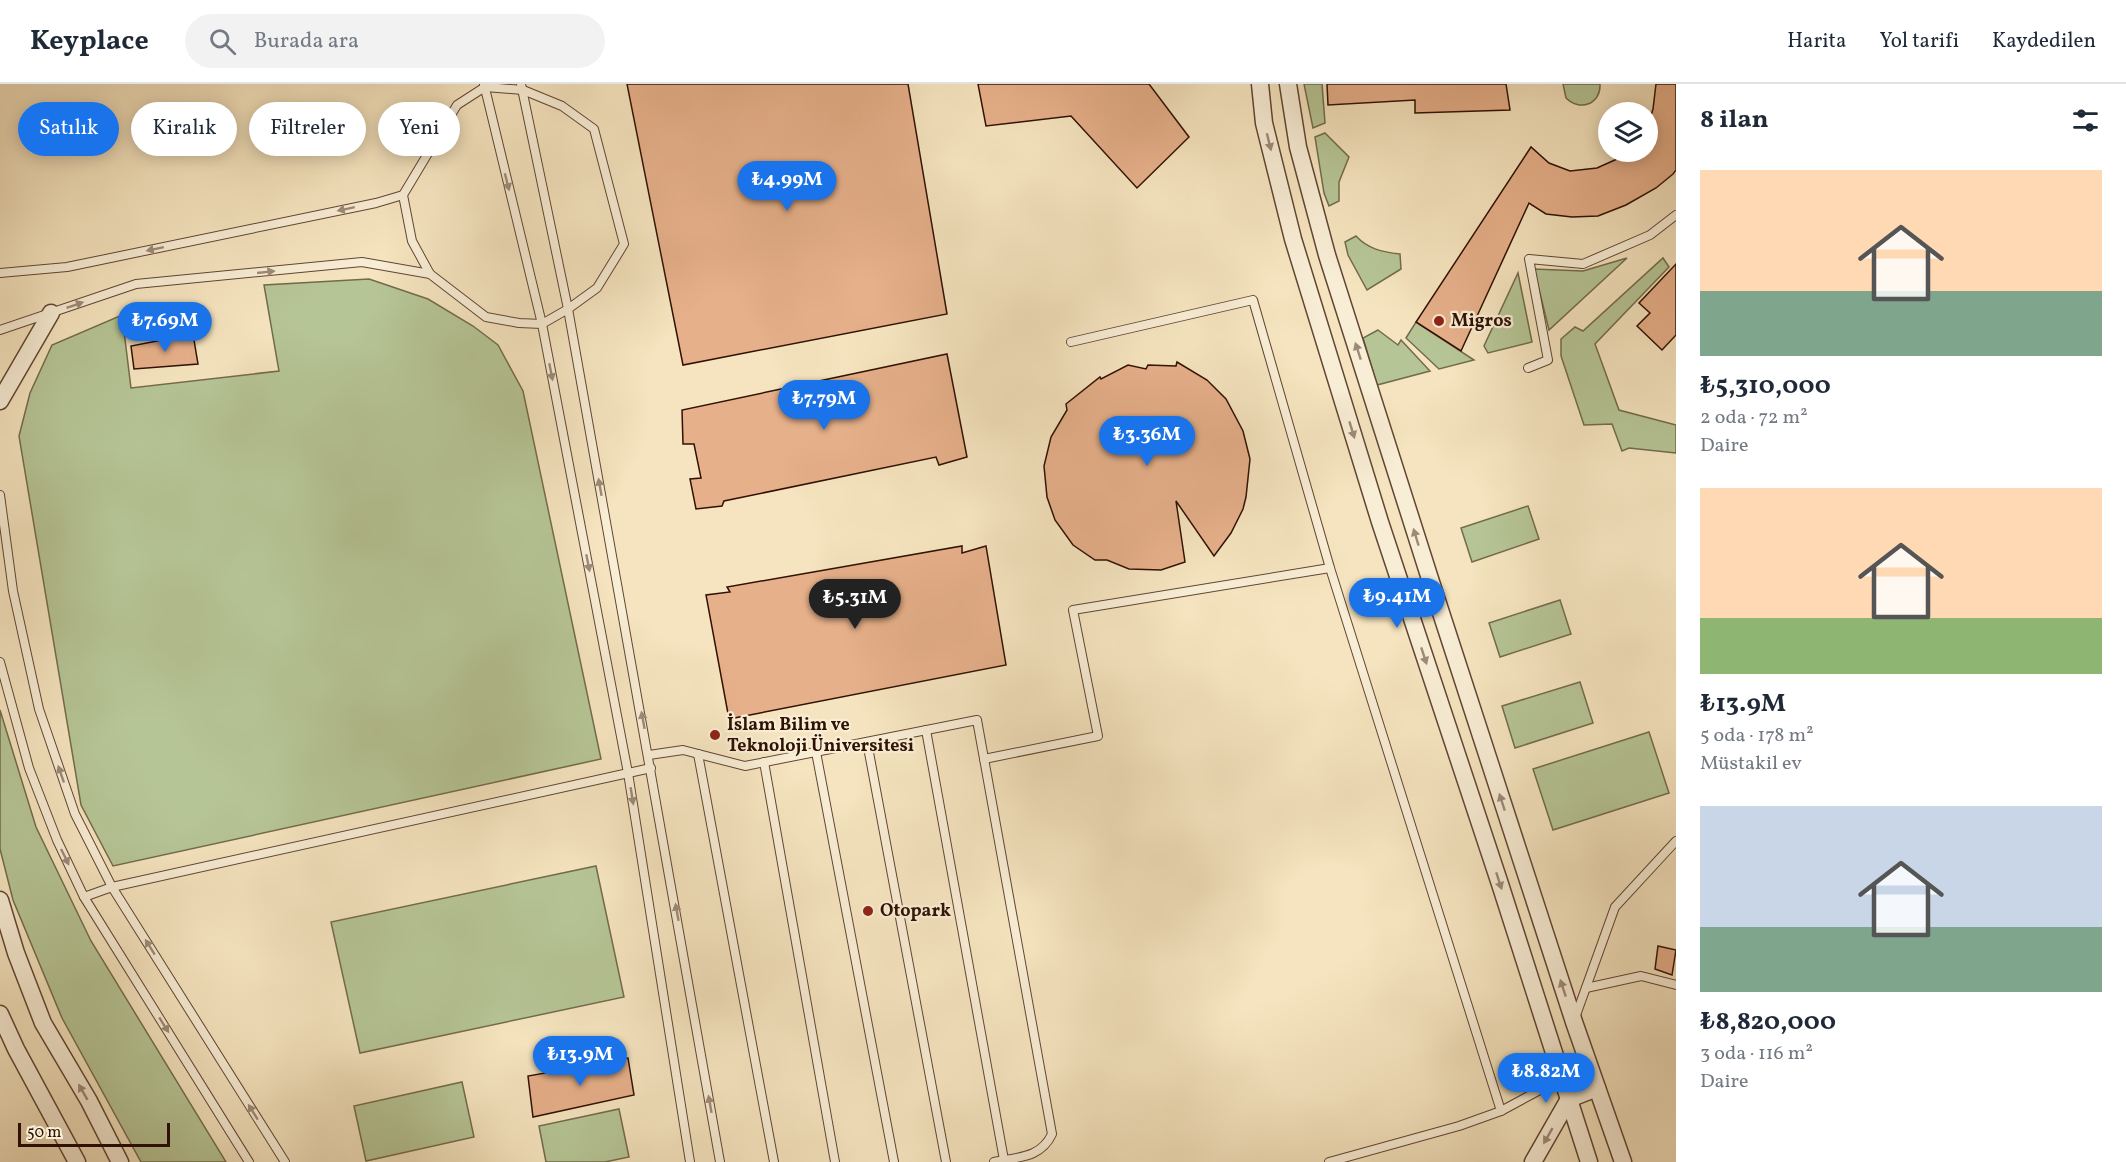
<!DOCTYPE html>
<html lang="tr">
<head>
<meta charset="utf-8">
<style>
	body { margin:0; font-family:Vollkorn,serif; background:#f2f2f3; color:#1f2937; height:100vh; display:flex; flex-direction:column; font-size:22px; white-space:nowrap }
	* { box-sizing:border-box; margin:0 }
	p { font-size:20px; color:#747a83 }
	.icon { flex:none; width:33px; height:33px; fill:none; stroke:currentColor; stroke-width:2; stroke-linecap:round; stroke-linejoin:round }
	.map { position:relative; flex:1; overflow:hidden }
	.panel { display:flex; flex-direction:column; background:#fff; width:450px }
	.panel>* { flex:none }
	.top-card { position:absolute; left:18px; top:18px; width:570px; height:54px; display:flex; gap:12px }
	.buttons { position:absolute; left:1598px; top:18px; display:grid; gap:12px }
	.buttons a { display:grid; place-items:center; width:60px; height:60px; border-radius:50%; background:#fff; box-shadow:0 3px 15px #0003; font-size:30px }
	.scale { position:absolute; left:18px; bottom:15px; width:152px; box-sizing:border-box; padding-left:6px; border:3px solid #301104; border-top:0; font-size:16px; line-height:21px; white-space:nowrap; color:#301104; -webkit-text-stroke:4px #f8edd5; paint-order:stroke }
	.price { position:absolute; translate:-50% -51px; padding:0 14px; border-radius:21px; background:#1a73e8; color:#fff; font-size:20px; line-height:39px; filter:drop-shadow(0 2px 3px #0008) }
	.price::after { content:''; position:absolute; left:50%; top:36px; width:18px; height:14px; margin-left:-9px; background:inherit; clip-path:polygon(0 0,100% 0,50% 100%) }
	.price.selected { background:#222; color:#fff }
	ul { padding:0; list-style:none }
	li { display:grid; align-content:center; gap:12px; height:318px; padding:0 24px }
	li span { display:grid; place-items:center; height:186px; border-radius:0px; color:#555 }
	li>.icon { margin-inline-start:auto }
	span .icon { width:108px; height:108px; fill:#fffc; stroke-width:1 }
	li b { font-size:26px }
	h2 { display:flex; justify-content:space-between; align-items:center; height:72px; padding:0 24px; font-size:26px }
	.tag { padding:0 21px; border-radius:27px; background:#fff; box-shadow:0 3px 15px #0003; font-size:21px; line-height:54px }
	.tag.selected { background:#1a73e8; color:#fff }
	header { display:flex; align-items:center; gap:36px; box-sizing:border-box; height:84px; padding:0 30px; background:#fff; border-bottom:2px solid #e0e1e3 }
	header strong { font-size:28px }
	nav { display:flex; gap:33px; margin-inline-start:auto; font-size:21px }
	.search { width:420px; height:54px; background:#f2f2f3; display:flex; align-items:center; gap:15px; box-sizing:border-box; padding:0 21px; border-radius:33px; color:#747a83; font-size:22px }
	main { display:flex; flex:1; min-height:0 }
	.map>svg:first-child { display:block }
</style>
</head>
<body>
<header>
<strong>Keyplace</strong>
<div class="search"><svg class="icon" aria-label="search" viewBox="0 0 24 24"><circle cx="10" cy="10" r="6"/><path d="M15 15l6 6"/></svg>Burada ara</div>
<nav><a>Harita</a><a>Yol tarifi</a><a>Kaydedilen</a></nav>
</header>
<main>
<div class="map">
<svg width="1676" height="1078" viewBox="0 0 1676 1078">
	<rect width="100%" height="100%" fill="#f5e4bf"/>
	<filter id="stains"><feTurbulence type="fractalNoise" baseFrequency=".00333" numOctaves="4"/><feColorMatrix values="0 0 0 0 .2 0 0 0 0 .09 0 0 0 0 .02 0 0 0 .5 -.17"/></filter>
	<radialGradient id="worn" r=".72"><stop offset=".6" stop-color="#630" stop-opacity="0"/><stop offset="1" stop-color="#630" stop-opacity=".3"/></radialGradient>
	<!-- green -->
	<g fill="#b6c596" stroke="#736b4d" stroke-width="1.5">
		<polygon points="1304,0 1322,0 1325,39 1313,44"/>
		<path d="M 1563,0 L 1600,0 C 1601,20 1580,28 1566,14 Z"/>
		<polygon points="1325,49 1349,73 1339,98 1339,117 1329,122 1324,109 1315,53"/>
		<path d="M 1356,152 C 1368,165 1382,168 1400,170 L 1401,185 L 1367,206 L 1348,171 L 1345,158 Z"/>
		<polygon points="1627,174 1549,246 1534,185 1583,187"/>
		<polygon points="1663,174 1669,183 1595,260 1619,326 1676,341 1676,369 1629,364 1622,367 1612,340 1584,341 1561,272 1561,255 1575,243 1583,247"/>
		<polygon points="1518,189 1532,258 1488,269 1484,262"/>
		<polygon points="369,195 428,215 473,242 498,261 523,307 601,675 113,782 81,721 19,352 30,309 52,261 122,231 131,304 279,287 264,201"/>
		<polygon points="1416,238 1474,276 1439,285 1406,254"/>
		<polygon points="1378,246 1398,261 1401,256 1430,287 1377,301 1363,254"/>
		<polygon points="1528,422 1539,455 1472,478 1461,444"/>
		<polygon points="1560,516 1571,550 1500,573 1489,539"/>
		<polygon points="1580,598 1593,639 1515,664 1502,622"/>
		<polygon points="0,626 36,743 91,857 226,1078 141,1078 62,934 13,816 0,765"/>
		<polygon points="1649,648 1669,709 1553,746 1533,685"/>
		<polygon points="596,782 624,913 360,969 331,838"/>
		<polygon points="462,998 474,1053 366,1077 354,1022"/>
		<polygon points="619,1025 629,1073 605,1078 546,1078 539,1042"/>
	</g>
	<!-- building -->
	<g fill="#e6b08a" stroke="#301104" stroke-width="1.5">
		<polygon points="627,0 908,0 947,230 683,281"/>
		<polygon points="978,0 1149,0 1189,53 1137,104 1071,32 986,42"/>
		<polygon points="1327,0 1506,0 1510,26 1415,29 1415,16 1328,21"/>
		<polygon points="1656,0 1676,0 1676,86 1673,90 1656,104 1626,121 1598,132 1572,133 1546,130 1529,119 1461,267 1416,238 1531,63 1549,79 1570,87 1597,84 1626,71 1630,68 1647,68 1647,44 1653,25"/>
		<polygon points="1676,180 1676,251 1662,266 1637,242 1650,229 1639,219"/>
		<polygon points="193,250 198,280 134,285 131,262"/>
		<polygon points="947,270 967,373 939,381 936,373 724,417 722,422 696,425 690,395 701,394 694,360 683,360 682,326"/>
		<polygon points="1177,278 1207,296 1226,315 1243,347 1250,375 1246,413 1243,425 1231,449 1214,472 1176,417 1185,478 1161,486 1129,485 1107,476 1095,476 1073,461 1055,436 1047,413 1044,382 1051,353 1067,326 1066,320 1100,293 1101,295 1128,281 1146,285 1148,281 1176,282"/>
		<polygon points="962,462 962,469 986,462 1006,581 729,635 706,511 730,508 727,503"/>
		<polygon points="1658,862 1676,866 1672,891 1655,885"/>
		<polygon points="628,974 634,1011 533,1033 528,992"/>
	</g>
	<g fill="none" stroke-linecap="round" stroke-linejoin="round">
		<!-- lane casing -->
		<g stroke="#614633" stroke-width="10">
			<g id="lane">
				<polyline points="484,0 542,240 628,689 690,1078"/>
				<polyline points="521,0 568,225 720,1078"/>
				<polygon points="485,3 523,6 562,22 594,45 624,160 597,204 568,225 542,240 519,239 486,233 430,190 412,157 403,111 457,21"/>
				<polyline points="0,189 67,183 376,119 403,111"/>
				<polyline points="0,246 136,200 362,178 430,190"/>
				<polyline points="1071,258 1253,216 1330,484 1501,1027"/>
				<polyline points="1528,284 1548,276 1529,175 1583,180 1650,151 1676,131"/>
				<polyline points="0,411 13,507 39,625 75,730 112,803 285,1078"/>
				<polyline points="0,578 29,684 57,756 84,813 249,1078"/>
				<polyline points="926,646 1004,1076"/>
				<polyline points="867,658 946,1078"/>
				<polyline points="816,668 894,1078"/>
				<polyline points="698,670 774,1078"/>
				<path d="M 649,671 L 683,666 L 745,682 L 977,636 L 1052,1050 C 1041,1074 1018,1073 994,1078"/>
				<polyline points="984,675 1098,652 1073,526 1330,484"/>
				<polyline points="764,678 835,1078"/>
				<polyline points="84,813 112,803 651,684"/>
				<polyline points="1586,904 1641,892 1676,901"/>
				<polyline points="1575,934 1615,823 1676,757"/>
				<polyline points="1329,1078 1459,1042 1501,1027 1562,994"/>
			</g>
		</g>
		<!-- street casing -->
		<g stroke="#614633" stroke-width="19">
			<g id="street">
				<polyline points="1260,0 1264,39 1293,155 1380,438 1500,800 1589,1078"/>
				<polyline points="1288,0 1298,63 1327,171 1431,498 1574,938 1623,1078"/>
				<polyline points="0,317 51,229"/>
				<polyline points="0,816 16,869 43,939 89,1017 120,1078"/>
				<polyline points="0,930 16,965 77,1078"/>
				<polyline points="1533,1078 1569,1015 1597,1004"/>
			</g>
		</g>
		<!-- lane -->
		<use href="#lane" stroke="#f8edd5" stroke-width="8"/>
		<!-- street -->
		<use href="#street" stroke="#f8edd5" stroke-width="16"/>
	</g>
	<!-- one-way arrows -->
	<defs><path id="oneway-solid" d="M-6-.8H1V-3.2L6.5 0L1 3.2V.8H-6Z" transform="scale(1.5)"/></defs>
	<g fill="#9e8a77">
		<use href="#oneway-solid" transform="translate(1269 58) rotate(76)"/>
		<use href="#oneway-solid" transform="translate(507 98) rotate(76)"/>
		<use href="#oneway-solid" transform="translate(346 125) rotate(168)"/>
		<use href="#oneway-solid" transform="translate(155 165) rotate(168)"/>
		<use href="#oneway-solid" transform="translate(266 188) rotate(-6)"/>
		<use href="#oneway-solid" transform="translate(75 221) rotate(-19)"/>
		<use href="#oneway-solid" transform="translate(1358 267) rotate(-108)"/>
		<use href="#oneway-solid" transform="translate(551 288) rotate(79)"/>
		<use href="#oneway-solid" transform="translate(1352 346) rotate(73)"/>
		<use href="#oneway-solid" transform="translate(600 403) rotate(-100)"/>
		<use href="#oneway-solid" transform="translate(1416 453) rotate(-107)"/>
		<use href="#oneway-solid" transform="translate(588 479) rotate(79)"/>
		<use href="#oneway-solid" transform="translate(1424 572) rotate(72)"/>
		<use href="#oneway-solid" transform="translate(643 636) rotate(-100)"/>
		<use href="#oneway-solid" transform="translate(61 690) rotate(-109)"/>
		<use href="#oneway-solid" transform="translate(632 712) rotate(81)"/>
		<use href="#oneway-solid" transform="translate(1502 718) rotate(-108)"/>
		<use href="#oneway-solid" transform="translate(65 773) rotate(64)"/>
		<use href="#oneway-solid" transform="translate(1499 797) rotate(72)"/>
		<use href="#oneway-solid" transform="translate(677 828) rotate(-100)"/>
		<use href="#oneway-solid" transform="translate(150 863) rotate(-122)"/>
		<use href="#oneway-solid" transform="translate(1563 904) rotate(-108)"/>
		<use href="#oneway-solid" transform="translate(164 941) rotate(58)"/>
		<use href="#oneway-solid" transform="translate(83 1008) rotate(-120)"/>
		<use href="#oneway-solid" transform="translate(710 1020) rotate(-100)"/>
		<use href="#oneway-solid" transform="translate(253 1028) rotate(-122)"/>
		<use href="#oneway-solid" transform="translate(1548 1052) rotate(120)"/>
	</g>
	<!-- markers -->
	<g fill="#8f2418" stroke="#f8edd5" stroke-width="2">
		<circle cx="1439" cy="237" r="6"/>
		<circle cx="715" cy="651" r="6"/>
		<circle cx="868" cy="827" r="6"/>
	</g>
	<g text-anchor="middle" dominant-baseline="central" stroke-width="4.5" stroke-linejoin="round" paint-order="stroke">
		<!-- poi labels -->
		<g font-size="18" font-weight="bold" fill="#301104" stroke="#f8edd5" text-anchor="start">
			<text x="1451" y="237">Migros</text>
			<text x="727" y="641">İslam Bilim ve<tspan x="727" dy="21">Teknoloji Üniversitesi</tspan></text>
			<text x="880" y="827">Otopark</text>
		</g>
	</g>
	<rect width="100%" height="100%" filter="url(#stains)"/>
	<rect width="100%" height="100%" fill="url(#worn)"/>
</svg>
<div class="buttons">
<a><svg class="icon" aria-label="layers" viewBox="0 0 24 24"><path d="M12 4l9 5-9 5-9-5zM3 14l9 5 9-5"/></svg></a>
</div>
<div class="scale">50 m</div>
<b class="price" style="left:787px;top:128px">₺4.99M</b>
<b class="price" style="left:165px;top:269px">₺7.69M</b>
<b class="price" style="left:824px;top:347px">₺7.79M</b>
<b class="price" style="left:1147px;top:383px">₺3.36M</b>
<b class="price" style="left:1397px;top:545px">₺9.41M</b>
<b class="price selected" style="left:855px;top:546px">₺5.31M</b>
<b class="price" style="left:580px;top:1003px">₺13.9M</b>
<b class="price" style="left:1546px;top:1020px">₺8.82M</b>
<div class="top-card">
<a class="tag selected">Satılık</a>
<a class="tag">Kiralık</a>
<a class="tag">Filtreler</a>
<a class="tag">Yeni</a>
</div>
</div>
<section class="panel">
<h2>8 ilan<svg class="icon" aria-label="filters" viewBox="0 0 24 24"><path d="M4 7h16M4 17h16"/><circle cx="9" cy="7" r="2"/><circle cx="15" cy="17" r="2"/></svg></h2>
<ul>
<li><span style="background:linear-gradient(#ffd9b3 65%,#7fa58c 0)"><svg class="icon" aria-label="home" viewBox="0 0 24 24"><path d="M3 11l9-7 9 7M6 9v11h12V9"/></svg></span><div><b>₺5,310,000</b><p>2 oda · 72 m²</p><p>Daire</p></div></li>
<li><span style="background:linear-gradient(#ffd9b3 70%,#8fb573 0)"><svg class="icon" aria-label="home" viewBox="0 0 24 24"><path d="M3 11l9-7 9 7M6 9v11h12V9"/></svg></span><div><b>₺13.9M</b><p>5 oda · 178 m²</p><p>Müstakil ev</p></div></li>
<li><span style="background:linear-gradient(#c9d6e8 65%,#7fa58c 0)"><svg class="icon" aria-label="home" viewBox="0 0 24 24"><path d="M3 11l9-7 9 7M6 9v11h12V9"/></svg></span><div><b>₺8,820,000</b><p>3 oda · 116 m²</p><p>Daire</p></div></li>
</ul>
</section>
</main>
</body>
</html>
